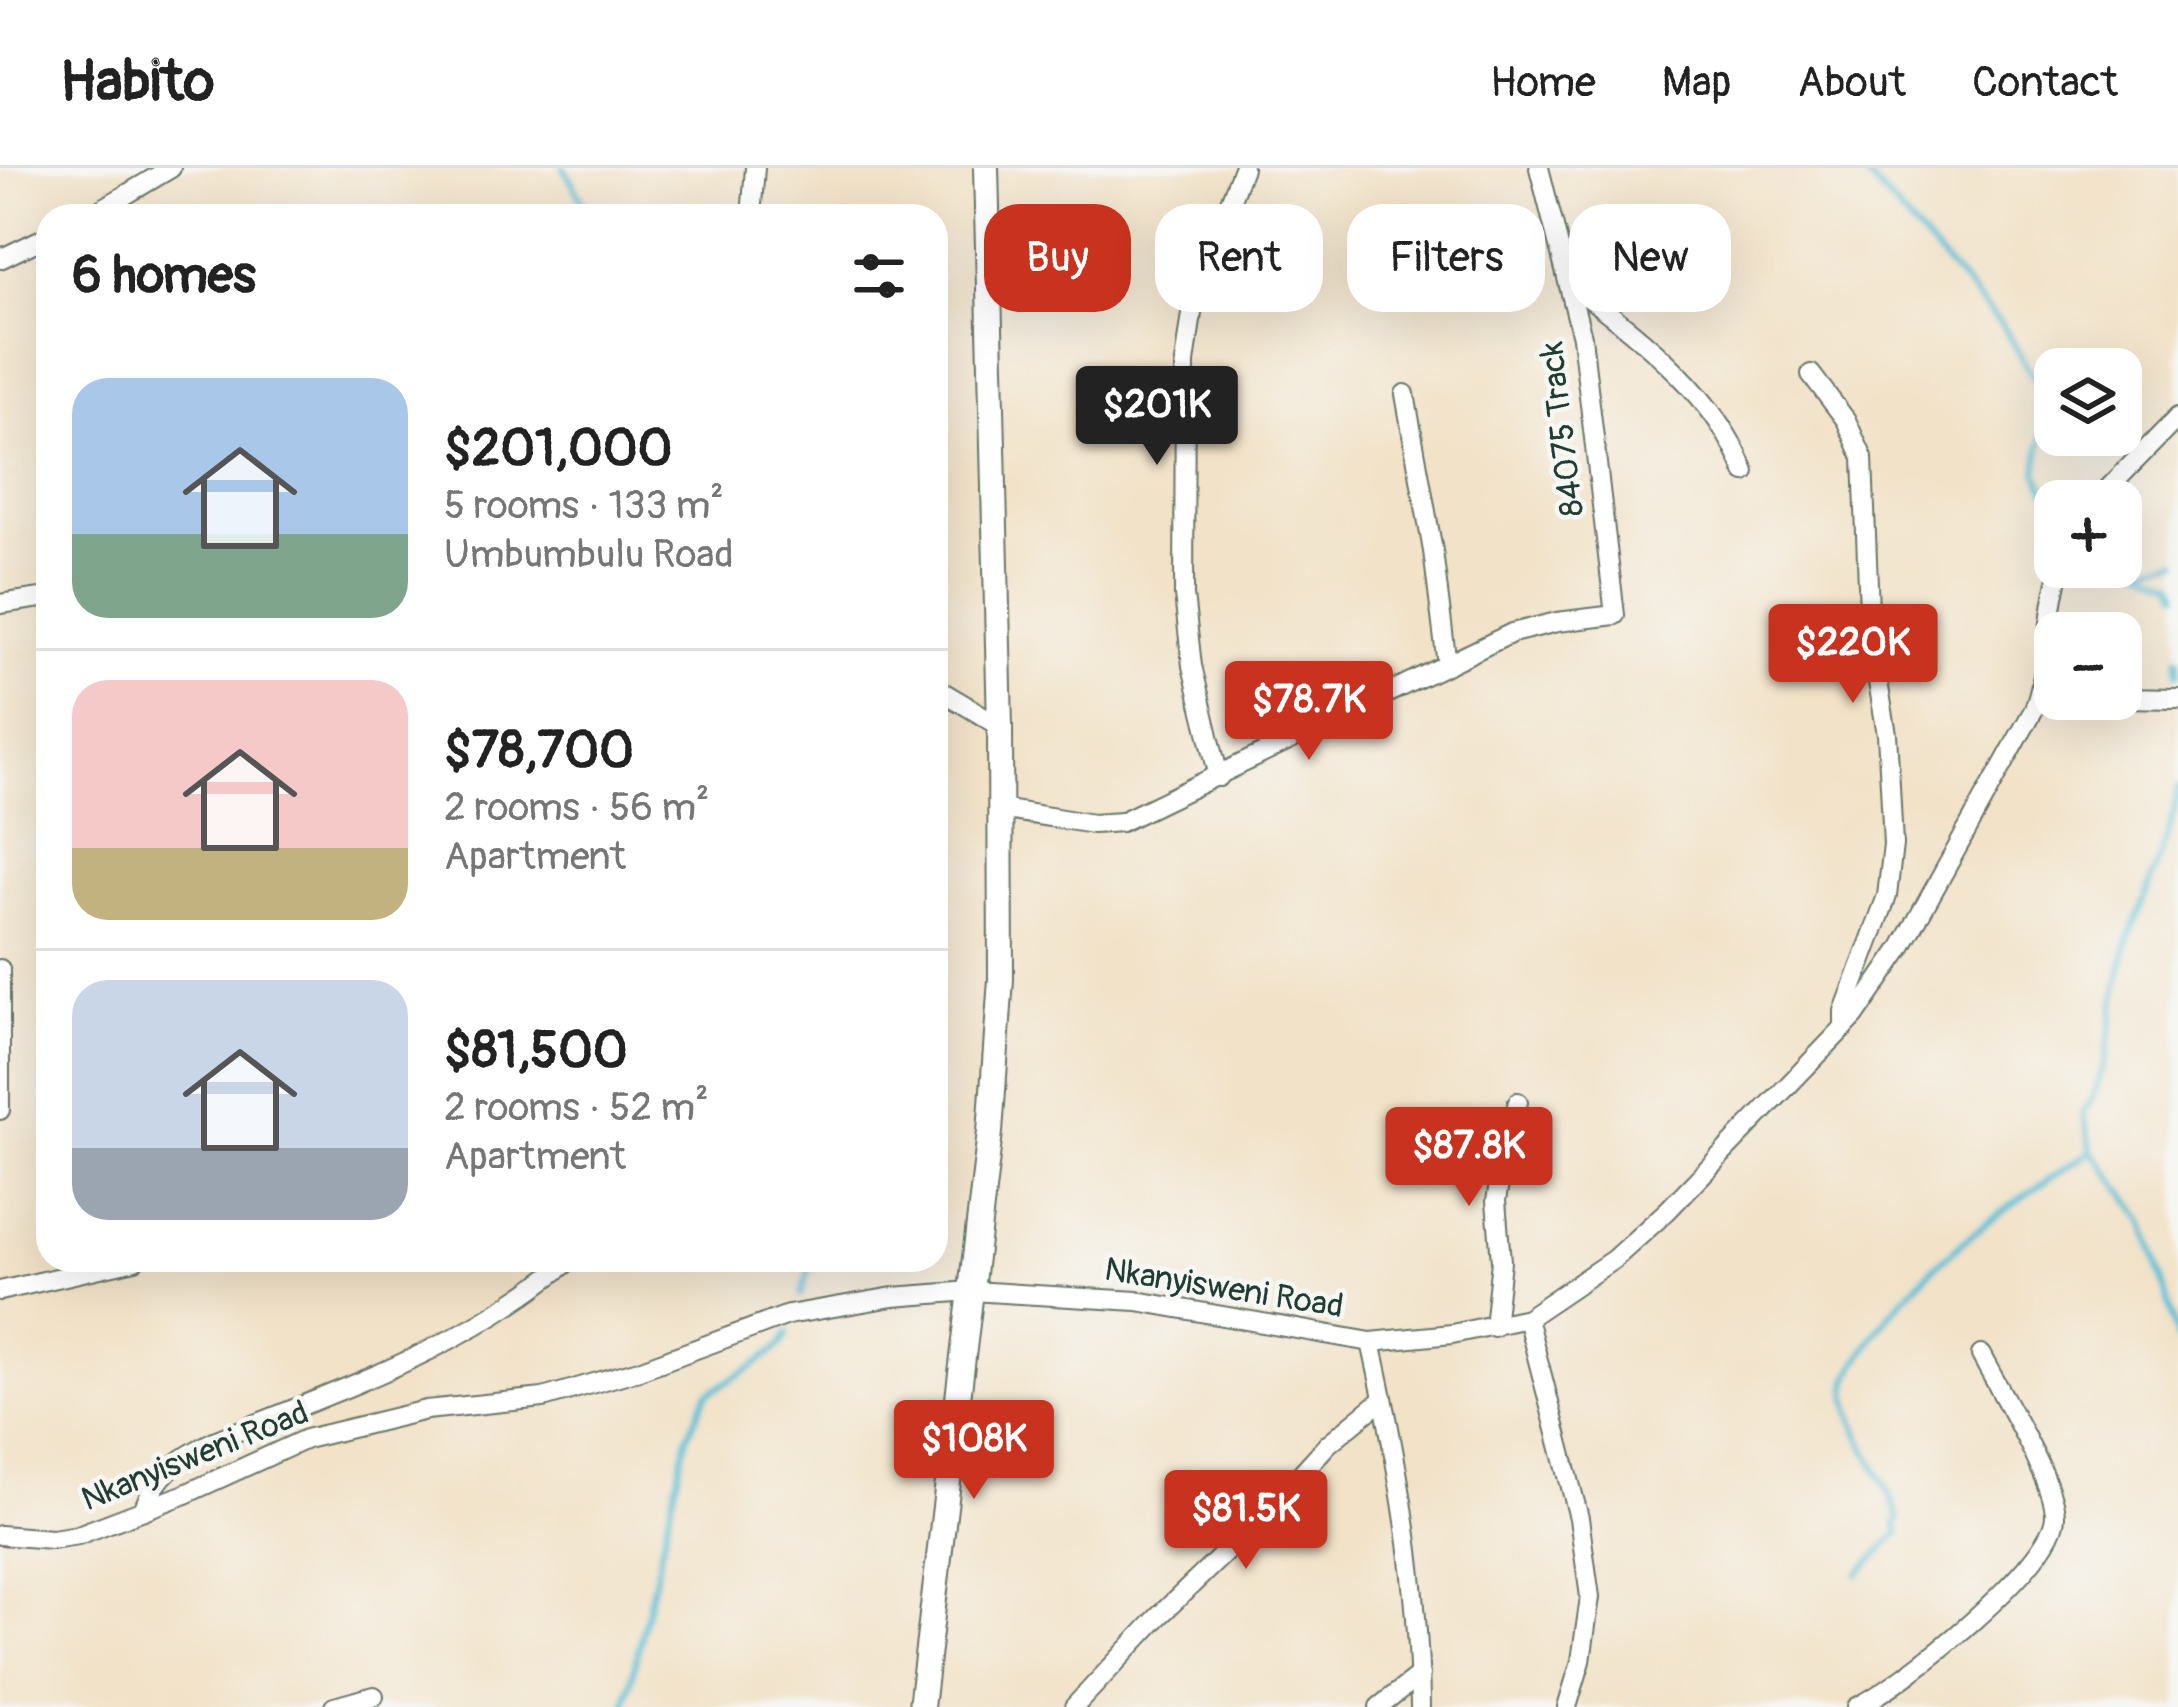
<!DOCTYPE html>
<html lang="en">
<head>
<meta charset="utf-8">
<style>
	body { margin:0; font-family:Pangolin,sans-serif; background:#f6f6f6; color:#222; height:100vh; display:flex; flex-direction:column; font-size:45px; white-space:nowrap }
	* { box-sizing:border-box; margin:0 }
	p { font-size:39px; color:#767676 }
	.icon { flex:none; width:66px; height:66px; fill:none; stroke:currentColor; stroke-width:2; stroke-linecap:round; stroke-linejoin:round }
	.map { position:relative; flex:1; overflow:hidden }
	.details { position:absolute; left:36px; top:36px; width:912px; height:1068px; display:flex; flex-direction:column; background:#fff; border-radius:36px; box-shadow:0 12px 48px #0002 }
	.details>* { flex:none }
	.banner { position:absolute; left:984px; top:36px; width:1014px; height:108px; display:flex; gap:24px }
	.fabs { position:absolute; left:2034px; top:180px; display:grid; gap:24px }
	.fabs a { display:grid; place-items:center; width:108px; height:108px; border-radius:24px; background:#fff; box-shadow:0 12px 48px #0002; font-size:60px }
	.price { position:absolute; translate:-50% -102px; padding:0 27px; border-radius:12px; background:#c8321e; color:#fff; font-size:39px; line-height:78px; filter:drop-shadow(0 3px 6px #0008) }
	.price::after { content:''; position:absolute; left:50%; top:72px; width:36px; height:27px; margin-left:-18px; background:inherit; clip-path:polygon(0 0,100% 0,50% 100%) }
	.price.selected { background:#222; color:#fff }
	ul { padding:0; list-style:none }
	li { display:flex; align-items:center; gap:36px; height:300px; padding:0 36px }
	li+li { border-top:3px solid #e0e0e0 }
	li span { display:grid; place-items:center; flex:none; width:336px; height:240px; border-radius:36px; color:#555 }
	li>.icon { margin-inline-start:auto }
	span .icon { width:144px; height:144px; fill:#fffc; stroke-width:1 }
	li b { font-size:51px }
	h2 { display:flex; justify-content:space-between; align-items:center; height:144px; padding:0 36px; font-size:51px }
	.tag { padding:0 42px; border-radius:36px; background:#fff; box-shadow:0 12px 48px #0002; font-size:42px; line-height:108px }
	.tag.selected { background:#c8321e; color:#fff }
	header { display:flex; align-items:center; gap:72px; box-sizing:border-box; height:168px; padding:0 60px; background:#fff; border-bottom:3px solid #e0e0e0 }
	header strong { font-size:57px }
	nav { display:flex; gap:66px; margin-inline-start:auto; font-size:42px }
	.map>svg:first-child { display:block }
</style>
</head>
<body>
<header>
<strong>Habito</strong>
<nav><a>Home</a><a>Map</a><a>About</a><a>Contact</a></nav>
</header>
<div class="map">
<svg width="2178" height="1539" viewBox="0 0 2178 1539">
	<rect width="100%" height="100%" fill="#f6f6f2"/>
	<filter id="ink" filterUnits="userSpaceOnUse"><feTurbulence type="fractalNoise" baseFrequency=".00833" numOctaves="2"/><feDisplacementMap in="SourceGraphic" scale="24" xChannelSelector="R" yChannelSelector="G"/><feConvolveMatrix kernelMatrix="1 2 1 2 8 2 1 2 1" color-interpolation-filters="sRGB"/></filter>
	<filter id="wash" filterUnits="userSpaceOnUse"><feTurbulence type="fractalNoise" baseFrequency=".004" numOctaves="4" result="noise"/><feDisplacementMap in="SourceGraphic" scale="48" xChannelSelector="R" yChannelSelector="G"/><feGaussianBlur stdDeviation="2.7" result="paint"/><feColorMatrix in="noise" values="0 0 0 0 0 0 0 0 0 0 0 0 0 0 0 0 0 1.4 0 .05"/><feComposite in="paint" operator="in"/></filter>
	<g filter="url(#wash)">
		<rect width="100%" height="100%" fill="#f2e2c8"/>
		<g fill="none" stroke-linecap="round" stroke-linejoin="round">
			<!-- stream -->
			<g stroke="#58bed6" stroke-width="6">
				<polyline points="564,0 591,48"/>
				<polyline points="1860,0 2004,160 2039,218 2042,266 2037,304 2055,339"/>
				<polyline points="2121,390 2174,414 2178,424"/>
				<polyline points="2140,398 2178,393"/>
				<polyline points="2178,490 2178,505"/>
				<polyline points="2092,983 2146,1054 2178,1173"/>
				<polyline points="801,1127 812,1092"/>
				<path d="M 1858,1407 L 1899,1364 L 1895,1356 L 1899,1352 C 1887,1308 1852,1269 1847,1224 C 1845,1212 1854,1200 1860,1190 C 1912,1100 2006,1039 2092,983 L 2083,946 C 2116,893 2109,836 2127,777 C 2144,723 2171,676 2178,619"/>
				<polyline points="625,1539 687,1269 707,1226 754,1198 781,1177 788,1165"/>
			</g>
		</g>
	</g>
	<g filter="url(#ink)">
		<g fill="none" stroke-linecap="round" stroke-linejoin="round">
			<!-- minor casing -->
			<g stroke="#697768" stroke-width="22">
				<g id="minor">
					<polyline points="90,48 171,0"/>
					<polyline points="751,48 755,0"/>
					<polyline points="0,91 48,68"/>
					<path d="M 1571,116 C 1637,167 1714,223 1745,304"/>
					<polyline points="1811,206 1846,252 1863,290 1870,468 1887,566 1890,617 1893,677 1887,728 1844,843 1844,860"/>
					<polyline points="1405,226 1433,383 1447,497"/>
					<polyline points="2096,333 2178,249"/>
					<polyline points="0,436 48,429"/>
					<polyline points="936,520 1000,558"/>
					<polyline points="2121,530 2178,531"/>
					<polyline points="1219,609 1192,498 1184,427 1185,195 1195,124 1243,0"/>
					<polyline points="1000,641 1093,656 1121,654 1512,465 1557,454 1615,447 1582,169 1539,0"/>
					<polyline points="0,801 0,942"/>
					<polyline points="0,1123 135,1092"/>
					<polyline points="1527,1150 1579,1350 1590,1429 1581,1493 1567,1539"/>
					<polyline points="1494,1159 1501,1093 1496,1033 1506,975 1518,934"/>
					<path d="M 1371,1174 C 1398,1295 1419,1414 1420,1539"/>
					<path d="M 143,1342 C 157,1305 180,1290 214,1273 C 345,1219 458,1184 570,1092"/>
					<path d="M 0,1367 L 52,1371 L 78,1367 L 183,1327 L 306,1271 L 426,1242 L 543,1230 L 639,1202 L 788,1147 L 893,1129 L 971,1123 L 1137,1133 L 1371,1174 L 1452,1166 L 1527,1150 L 1614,1091 L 1667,1043 L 1855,848 L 1901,781 L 2033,543 C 2050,500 2046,447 2061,399"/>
					<polyline points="334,1539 374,1528"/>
					<polyline points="1074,1539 1157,1450 1258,1353 1328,1276 1383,1231"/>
					<polyline points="1379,1539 1420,1507"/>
					<path d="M 1857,1539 C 1901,1518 2054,1396 2055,1348 C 2055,1313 1999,1222 1981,1187"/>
				</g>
			</g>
			<!-- major casing -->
			<g stroke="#697768" stroke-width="28">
				<polyline id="major" points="921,1539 990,964 1001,811 1000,558 986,0"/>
			</g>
			<!-- minor -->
			<use href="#minor" stroke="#fff" stroke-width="18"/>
			<!-- major -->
			<use href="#major" stroke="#fff" stroke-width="24"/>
		</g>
	</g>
	<g text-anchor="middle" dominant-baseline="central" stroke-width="9" stroke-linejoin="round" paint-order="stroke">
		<!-- street labels -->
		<g font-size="33" fill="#1f3d34" stroke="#f6f6f2">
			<text transform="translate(1562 261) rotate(-97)">84075 Track</text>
			<text transform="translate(1224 1120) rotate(9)">Nkanyisweni Road</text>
			<text transform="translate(195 1288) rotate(-22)">Nkanyisweni Road</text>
		</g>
	</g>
</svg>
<div class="fabs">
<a><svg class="icon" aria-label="layers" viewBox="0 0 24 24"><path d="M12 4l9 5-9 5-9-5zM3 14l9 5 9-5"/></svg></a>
<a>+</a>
<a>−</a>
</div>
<b class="price selected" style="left:1157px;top:300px">$201K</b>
<b class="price" style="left:1853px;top:538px">$220K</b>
<b class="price" style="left:1309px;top:595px">$78.7K</b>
<b class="price" style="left:1469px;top:1041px">$87.8K</b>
<b class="price" style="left:974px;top:1334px">$108K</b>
<b class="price" style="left:1246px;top:1404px">$81.5K</b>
<div class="banner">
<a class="tag selected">Buy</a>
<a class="tag">Rent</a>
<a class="tag">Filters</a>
<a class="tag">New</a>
</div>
<section class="details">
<h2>6 homes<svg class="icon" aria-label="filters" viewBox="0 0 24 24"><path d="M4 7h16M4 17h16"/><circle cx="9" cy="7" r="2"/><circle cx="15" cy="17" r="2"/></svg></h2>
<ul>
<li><span style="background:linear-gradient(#a9c7e8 65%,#7fa58c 0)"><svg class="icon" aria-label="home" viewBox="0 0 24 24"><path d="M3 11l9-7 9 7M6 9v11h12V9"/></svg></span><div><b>$201,000</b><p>5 rooms · 133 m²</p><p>Umbumbulu Road</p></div></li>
<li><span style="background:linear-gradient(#f6c9c9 70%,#c2b280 0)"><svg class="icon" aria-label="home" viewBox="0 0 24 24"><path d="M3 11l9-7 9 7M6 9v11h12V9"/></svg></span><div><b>$78,700</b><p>2 rooms · 56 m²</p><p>Apartment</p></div></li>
<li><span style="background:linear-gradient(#c9d6e8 70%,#9aa5b1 0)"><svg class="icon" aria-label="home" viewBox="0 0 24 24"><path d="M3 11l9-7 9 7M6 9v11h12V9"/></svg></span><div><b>$81,500</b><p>2 rooms · 52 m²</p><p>Apartment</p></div></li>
</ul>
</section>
</div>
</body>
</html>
